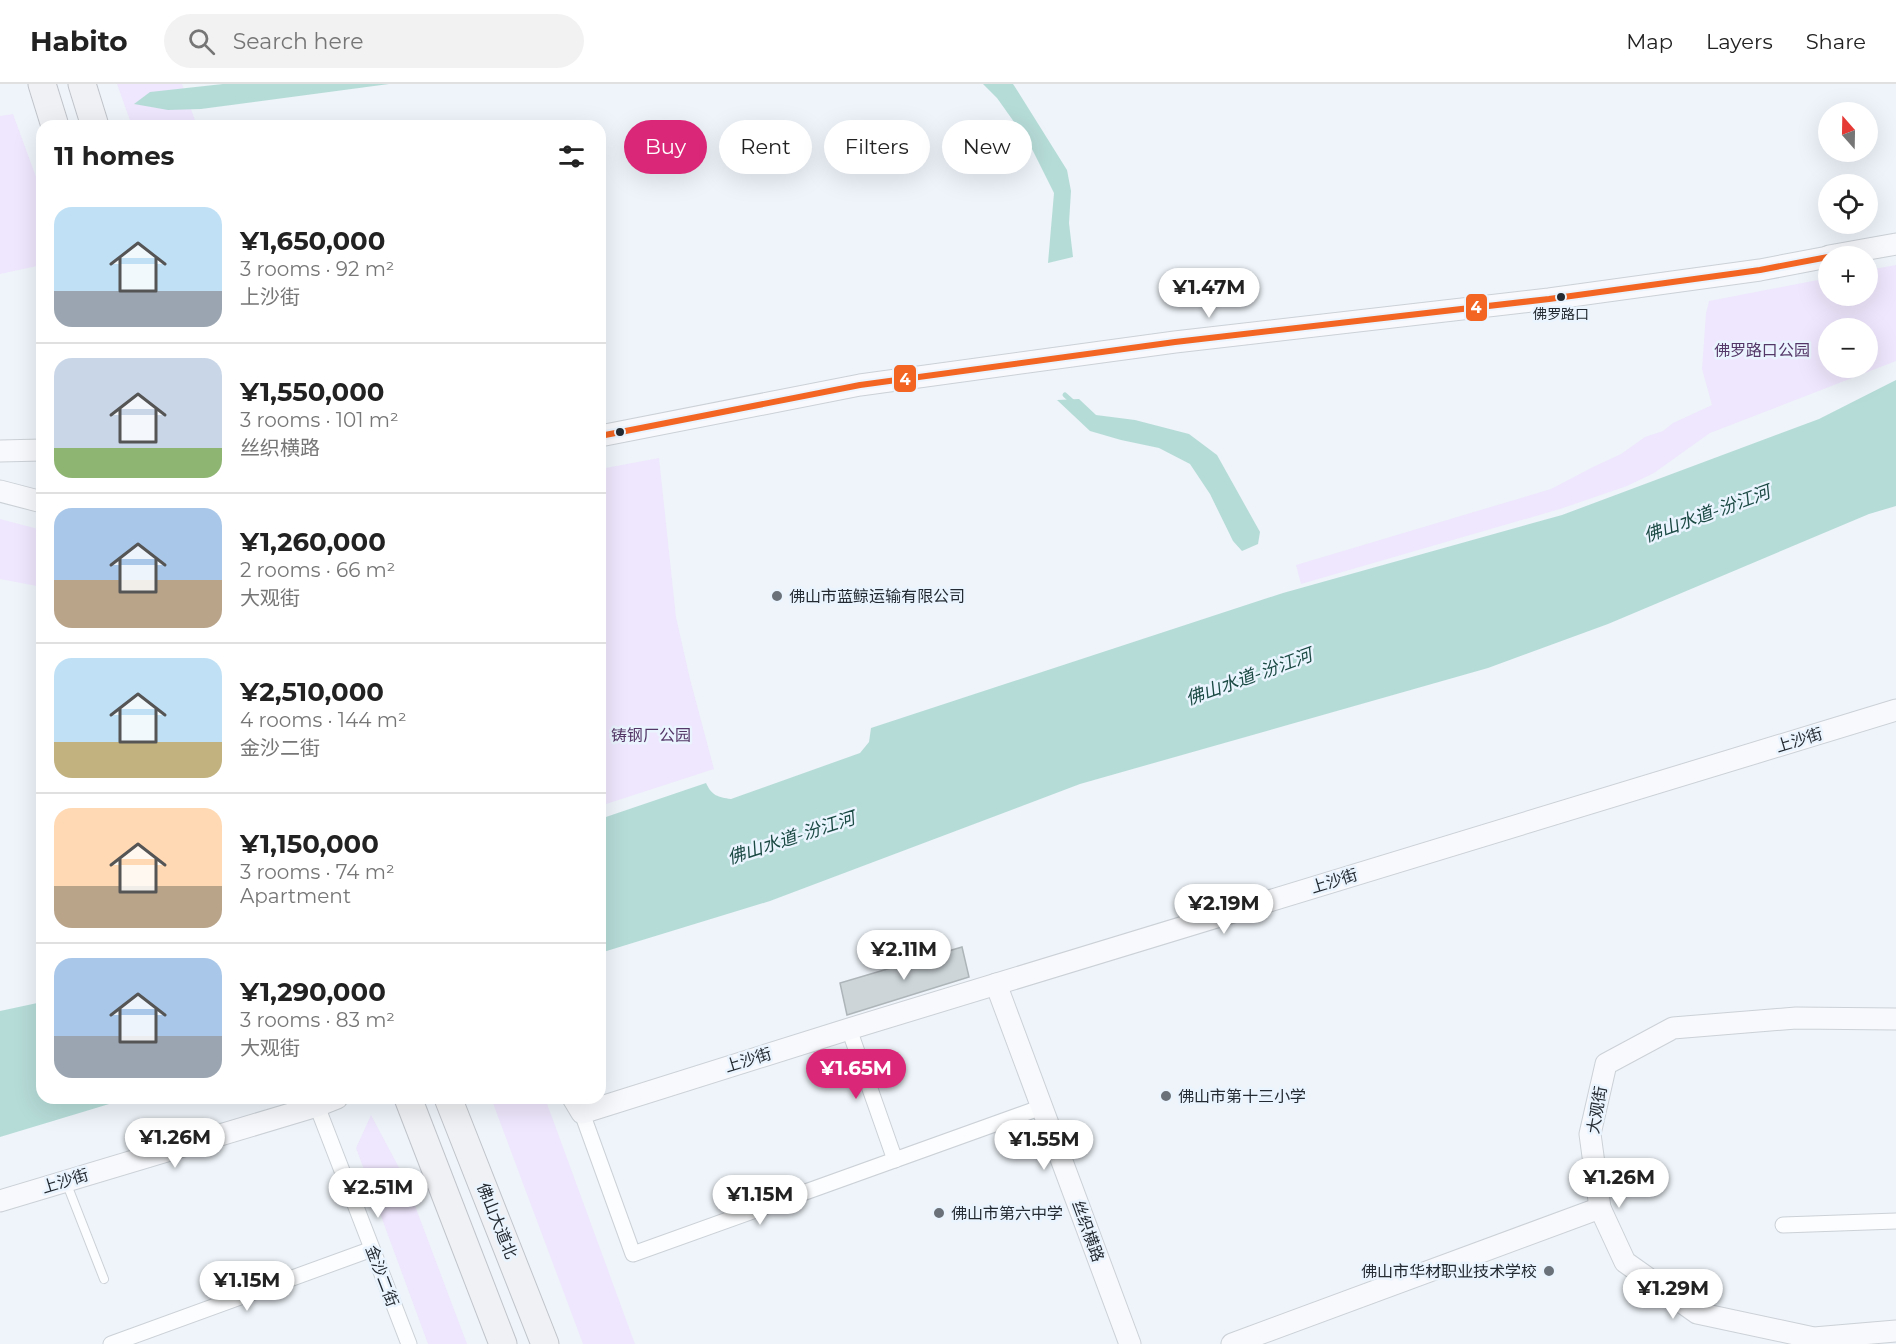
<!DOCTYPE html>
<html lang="en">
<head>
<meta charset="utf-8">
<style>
	body { margin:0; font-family:Montserrat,"Noto Sans SC",sans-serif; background:#f2f2f2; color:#222; height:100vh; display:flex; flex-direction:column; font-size:22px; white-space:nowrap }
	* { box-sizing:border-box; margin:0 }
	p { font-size:20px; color:#767676 }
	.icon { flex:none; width:33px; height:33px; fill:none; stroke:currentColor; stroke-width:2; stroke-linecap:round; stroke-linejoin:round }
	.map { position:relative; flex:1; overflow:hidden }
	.drawer { position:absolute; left:36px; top:36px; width:570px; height:984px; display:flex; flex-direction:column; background:#fff; border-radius:18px; box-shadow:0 6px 24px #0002 }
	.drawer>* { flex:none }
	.guide { position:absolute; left:624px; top:36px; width:570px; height:54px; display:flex; gap:12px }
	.needle { width:39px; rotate:340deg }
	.fabs { position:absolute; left:1818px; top:18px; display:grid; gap:12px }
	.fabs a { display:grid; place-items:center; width:60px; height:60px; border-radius:50%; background:#fff; box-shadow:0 6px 24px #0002; font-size:30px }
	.price { position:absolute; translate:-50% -51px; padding:0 14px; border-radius:21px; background:#fff; color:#222; font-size:20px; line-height:39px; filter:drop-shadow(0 2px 3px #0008) }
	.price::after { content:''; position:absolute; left:50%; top:36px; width:18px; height:14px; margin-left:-9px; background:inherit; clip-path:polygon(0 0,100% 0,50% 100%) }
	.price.current { background:#db2777; color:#fff }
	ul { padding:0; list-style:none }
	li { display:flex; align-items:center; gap:18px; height:150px; padding:0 18px }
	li+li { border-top:2px solid #e0e0e0 }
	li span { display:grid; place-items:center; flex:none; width:168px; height:120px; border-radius:18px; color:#555 }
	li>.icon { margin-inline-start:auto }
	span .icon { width:72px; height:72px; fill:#fffc; stroke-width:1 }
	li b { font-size:26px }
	h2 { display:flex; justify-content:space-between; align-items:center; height:72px; padding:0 18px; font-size:26px }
	.chip { padding:0 21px; border-radius:27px; background:#fff; box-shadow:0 6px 24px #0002; font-size:21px; line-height:54px }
	.chip.current { background:#db2777; color:#fff }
	header { display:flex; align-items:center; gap:36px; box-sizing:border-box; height:84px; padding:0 30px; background:#fff; border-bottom:2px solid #e0e0e0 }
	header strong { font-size:28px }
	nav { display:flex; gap:33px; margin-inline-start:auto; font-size:21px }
	.search { width:420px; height:54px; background:#f2f2f2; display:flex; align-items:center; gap:15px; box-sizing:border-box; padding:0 21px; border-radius:33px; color:#767676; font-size:22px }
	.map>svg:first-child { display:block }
</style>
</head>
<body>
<header>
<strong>Habito</strong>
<div class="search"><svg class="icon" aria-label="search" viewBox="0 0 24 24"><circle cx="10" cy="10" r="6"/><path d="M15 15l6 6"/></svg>Search here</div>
<nav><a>Map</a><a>Layers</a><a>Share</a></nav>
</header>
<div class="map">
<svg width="1896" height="1260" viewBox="0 0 1896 1260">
	<rect width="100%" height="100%" fill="#eef4fa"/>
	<!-- green -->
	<g fill="#efe7fd" fill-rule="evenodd">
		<polygon points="117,0 182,0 197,42 132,42"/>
		<polygon points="13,30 42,109 42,181 0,190 0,32"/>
		<path d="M 1896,181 L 1896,277 L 1710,349 L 1654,389 L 1627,402 L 1560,425 L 1301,500 L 1296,481 L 1551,405 L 1593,383 L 1621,370 L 1645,353 L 1663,347 L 1673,339 L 1712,321 L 1702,285 L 1706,229 L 1709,217 L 1828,194 L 1828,212 L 1868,212 L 1868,186 ZM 1868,244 L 1868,284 L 1828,284 L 1828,244 Z"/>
		<polygon points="659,374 676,533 690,595 714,685 600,722 600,385"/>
		<polygon points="0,435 42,446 42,503 0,495"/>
		<polygon points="491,1014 545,1014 635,1260 583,1260"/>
		<polygon points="371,1031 405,1095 467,1260 428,1260 356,1064"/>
	</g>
	<!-- water -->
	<g fill="#b6dcd8">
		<polygon points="223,0 389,0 201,25 168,26 134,20 150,8"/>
		<polygon points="983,0 1013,0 1015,3 1067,86 1071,107 1069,139 1073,173 1048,179 1054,109 1029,59 997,14"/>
		<path d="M 1896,296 L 1896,422 L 1869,430 L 1608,540 L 1488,584 L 1080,700 L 770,817 L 600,869 L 600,735 L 706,699 C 712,712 718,713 731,715 L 860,669 L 869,658 L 871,644 L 1283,509 L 1562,431 L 1819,335 Z"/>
		<polygon points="1079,315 1096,331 1135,336 1189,350 1217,371 1260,448 1258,460 1242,467 1233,457 1210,410 1190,380 1159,364 1121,356 1090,347 1057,316"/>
		<polygon points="42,918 42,1014 129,1014 0,1053 0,927"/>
	</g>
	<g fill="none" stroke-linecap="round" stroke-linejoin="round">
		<!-- stream -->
		<polyline stroke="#b6dcd8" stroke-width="5" points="1065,311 1075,320"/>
	</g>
	<!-- building -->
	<polygon fill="#cdd5d9" stroke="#aeb5b9" stroke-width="1.5" points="962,863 969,893 847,931 840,899"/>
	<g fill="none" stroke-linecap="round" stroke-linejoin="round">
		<!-- lane casing -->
		<g stroke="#cbd1d7" stroke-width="10">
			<polyline id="lane" points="66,1098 104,1195"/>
		</g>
		<!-- street casing -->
		<g stroke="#cbd1d7" stroke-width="17">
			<g id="street">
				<polyline points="849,945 895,1076"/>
				<polyline points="317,1022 409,1260"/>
				<polyline points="582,1029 633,1170 1042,1023"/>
				<polyline points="1783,1141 1896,1137"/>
				<polyline points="111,1260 372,1165"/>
			</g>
		</g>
		<!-- secondary casing -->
		<g stroke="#cbd1d7" stroke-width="23">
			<g id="secondary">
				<polyline points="1829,172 1896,160"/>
				<polyline points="600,352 860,301 1175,258 1549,215 1760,186 1828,173"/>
				<polyline points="0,367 42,366"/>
				<polyline points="0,407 42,418"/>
				<polyline points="996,900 1130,1260"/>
				<polyline points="573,1014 582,1029 849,945 1896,626"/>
				<polyline points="0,1117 317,1022 337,1014"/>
				<polyline points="1600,1124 1625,1178 1697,1229 1814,1254 1896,1247"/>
				<polyline points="1232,1260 1600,1124 1590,1050 1606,980 1673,944 1796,934 1896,935"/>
			</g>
		</g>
		<!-- highway casing -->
		<g stroke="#c0c4ca" stroke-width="29">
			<g id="highway">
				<polyline points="42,0 55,42"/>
				<polyline points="82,0 95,42"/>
				<polyline points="408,1014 503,1260"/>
				<polyline points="448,1014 545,1260"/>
			</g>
		</g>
		<!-- lane -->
		<use href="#lane" stroke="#fcfdfe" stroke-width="8"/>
		<!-- street -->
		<use href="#street" stroke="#fcfdfe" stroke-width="15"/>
		<!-- secondary -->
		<use href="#secondary" stroke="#f8f9fc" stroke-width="21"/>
		<!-- highway -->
		<use href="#highway" stroke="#eff1f4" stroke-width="27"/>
		<!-- bus-1 casing -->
		<g stroke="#eaf4fe" stroke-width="10">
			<polyline id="bus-1" points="600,352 860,301 1175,258 1549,215 1760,186 1828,173"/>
		</g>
		<!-- bus-1 -->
		<use href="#bus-1" stroke="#f26522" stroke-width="6"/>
	</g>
	<!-- markers -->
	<g fill="#252b32" stroke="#eaf4fe" stroke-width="2">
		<circle cx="1561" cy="213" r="5"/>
		<circle cx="620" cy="348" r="5"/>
	</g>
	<g fill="#6b7178" stroke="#eaf4fe" stroke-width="2">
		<circle cx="777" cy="512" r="6"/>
		<circle cx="1166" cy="1012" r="6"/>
		<circle cx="939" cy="1129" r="6"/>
		<circle cx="1549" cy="1187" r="6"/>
	</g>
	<g text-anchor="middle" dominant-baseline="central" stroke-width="5" stroke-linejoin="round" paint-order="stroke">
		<!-- bus labels -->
		<g font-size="14" fill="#252b32" stroke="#eaf4fe">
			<text x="1561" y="230">佛罗路口</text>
		</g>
		<!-- park labels -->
		<g font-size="16" fill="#543767" stroke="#eaf4fe">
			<text x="1762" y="266">佛罗路口公园</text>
			<text x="651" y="651">铸钢厂公园</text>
		</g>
		<!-- poi labels -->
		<g font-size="16" fill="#252b32" stroke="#eaf4fe" text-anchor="start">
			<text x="789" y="512">佛山市蓝鲸运输有限公司</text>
			<text x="1178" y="1012">佛山市第十三小学</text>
			<text x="951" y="1129">佛山市第六中学</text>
			<text x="1537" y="1187" text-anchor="end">佛山市华材职业技术学校</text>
		</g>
		<!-- street labels -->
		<g font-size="16" fill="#252b32" stroke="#eaf4fe">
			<text transform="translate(1799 656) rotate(-17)">上沙街</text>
			<text transform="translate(1334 797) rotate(-17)">上沙街</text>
			<text transform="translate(748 976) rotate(-17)">上沙街</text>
			<text transform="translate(1597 1026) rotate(-80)">大观街</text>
			<text transform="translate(65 1097) rotate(-17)">上沙街</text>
			<text transform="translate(497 1137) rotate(68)">佛山大道北</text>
			<text transform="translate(1088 1147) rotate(70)">丝织横路</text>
			<text transform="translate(382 1192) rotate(69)">金沙二街</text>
		</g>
		<!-- water labels -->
		<g font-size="18" font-style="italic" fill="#1b4943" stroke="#eaf4fe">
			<text transform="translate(1707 430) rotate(-20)">佛山水道-汾江河</text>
			<text transform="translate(1249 593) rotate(-20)">佛山水道-汾江河</text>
			<text transform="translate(791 754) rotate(-18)">佛山水道-汾江河</text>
		</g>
	</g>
	<g stroke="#eaf4fe" stroke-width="2">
		<rect x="1465" y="209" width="23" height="29" rx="6" fill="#f26522"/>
		<rect x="893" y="280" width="24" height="29" rx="6" fill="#f26522"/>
	</g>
	<g font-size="16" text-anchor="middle" font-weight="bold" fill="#fff">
		<text x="1476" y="229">4</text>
		<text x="905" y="301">4</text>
	</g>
</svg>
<div class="fabs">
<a><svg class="needle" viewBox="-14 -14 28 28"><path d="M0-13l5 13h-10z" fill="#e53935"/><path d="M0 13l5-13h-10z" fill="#767676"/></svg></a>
<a><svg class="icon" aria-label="locate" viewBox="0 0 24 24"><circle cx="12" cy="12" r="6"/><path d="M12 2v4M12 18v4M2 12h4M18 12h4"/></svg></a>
<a>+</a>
<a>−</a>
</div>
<b class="price" style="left:1209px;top:235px">¥1.47M</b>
<b class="price" style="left:1224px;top:851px">¥2.19M</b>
<b class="price" style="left:904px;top:897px">¥2.11M</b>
<b class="price current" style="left:856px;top:1016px">¥1.65M</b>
<b class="price" style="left:175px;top:1085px">¥1.26M</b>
<b class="price" style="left:1044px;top:1087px">¥1.55M</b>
<b class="price" style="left:1619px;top:1125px">¥1.26M</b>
<b class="price" style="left:378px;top:1135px">¥2.51M</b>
<b class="price" style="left:760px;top:1142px">¥1.15M</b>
<b class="price" style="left:247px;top:1228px">¥1.15M</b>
<b class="price" style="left:1673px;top:1236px">¥1.29M</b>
<div class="guide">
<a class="chip current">Buy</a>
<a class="chip">Rent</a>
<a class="chip">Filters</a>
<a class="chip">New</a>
</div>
<section class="drawer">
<h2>11 homes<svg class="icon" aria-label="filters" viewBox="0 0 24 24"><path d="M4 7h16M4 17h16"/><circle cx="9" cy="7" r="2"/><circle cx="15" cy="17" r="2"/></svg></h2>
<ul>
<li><span style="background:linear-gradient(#bfe0f5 70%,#9aa5b1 0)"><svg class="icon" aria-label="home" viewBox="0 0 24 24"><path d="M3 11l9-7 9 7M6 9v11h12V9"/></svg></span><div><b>¥1,650,000</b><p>3 rooms · 92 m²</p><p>上沙街</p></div></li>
<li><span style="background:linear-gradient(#c9d6e8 75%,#8fb573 0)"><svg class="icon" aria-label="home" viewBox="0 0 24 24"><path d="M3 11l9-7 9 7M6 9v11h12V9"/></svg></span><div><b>¥1,550,000</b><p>3 rooms · 101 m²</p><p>丝织横路</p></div></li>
<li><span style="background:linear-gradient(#a9c7e8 60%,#b9a48a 0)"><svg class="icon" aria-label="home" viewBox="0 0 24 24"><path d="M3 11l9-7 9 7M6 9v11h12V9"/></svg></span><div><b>¥1,260,000</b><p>2 rooms · 66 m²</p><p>大观街</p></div></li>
<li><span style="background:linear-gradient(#bfe0f5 70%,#c2b280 0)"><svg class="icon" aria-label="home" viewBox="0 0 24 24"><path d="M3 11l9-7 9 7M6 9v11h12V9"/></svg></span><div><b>¥2,510,000</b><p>4 rooms · 144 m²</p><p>金沙二街</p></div></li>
<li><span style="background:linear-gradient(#ffd9b3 65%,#b9a48a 0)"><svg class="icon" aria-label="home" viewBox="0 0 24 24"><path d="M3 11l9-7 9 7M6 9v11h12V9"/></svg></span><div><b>¥1,150,000</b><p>3 rooms · 74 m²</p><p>Apartment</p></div></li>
<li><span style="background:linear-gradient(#a9c7e8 65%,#9aa5b1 0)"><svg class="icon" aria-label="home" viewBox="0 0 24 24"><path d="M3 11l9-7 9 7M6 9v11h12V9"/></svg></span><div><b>¥1,290,000</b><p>3 rooms · 83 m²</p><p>大观街</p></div></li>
</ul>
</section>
</div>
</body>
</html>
